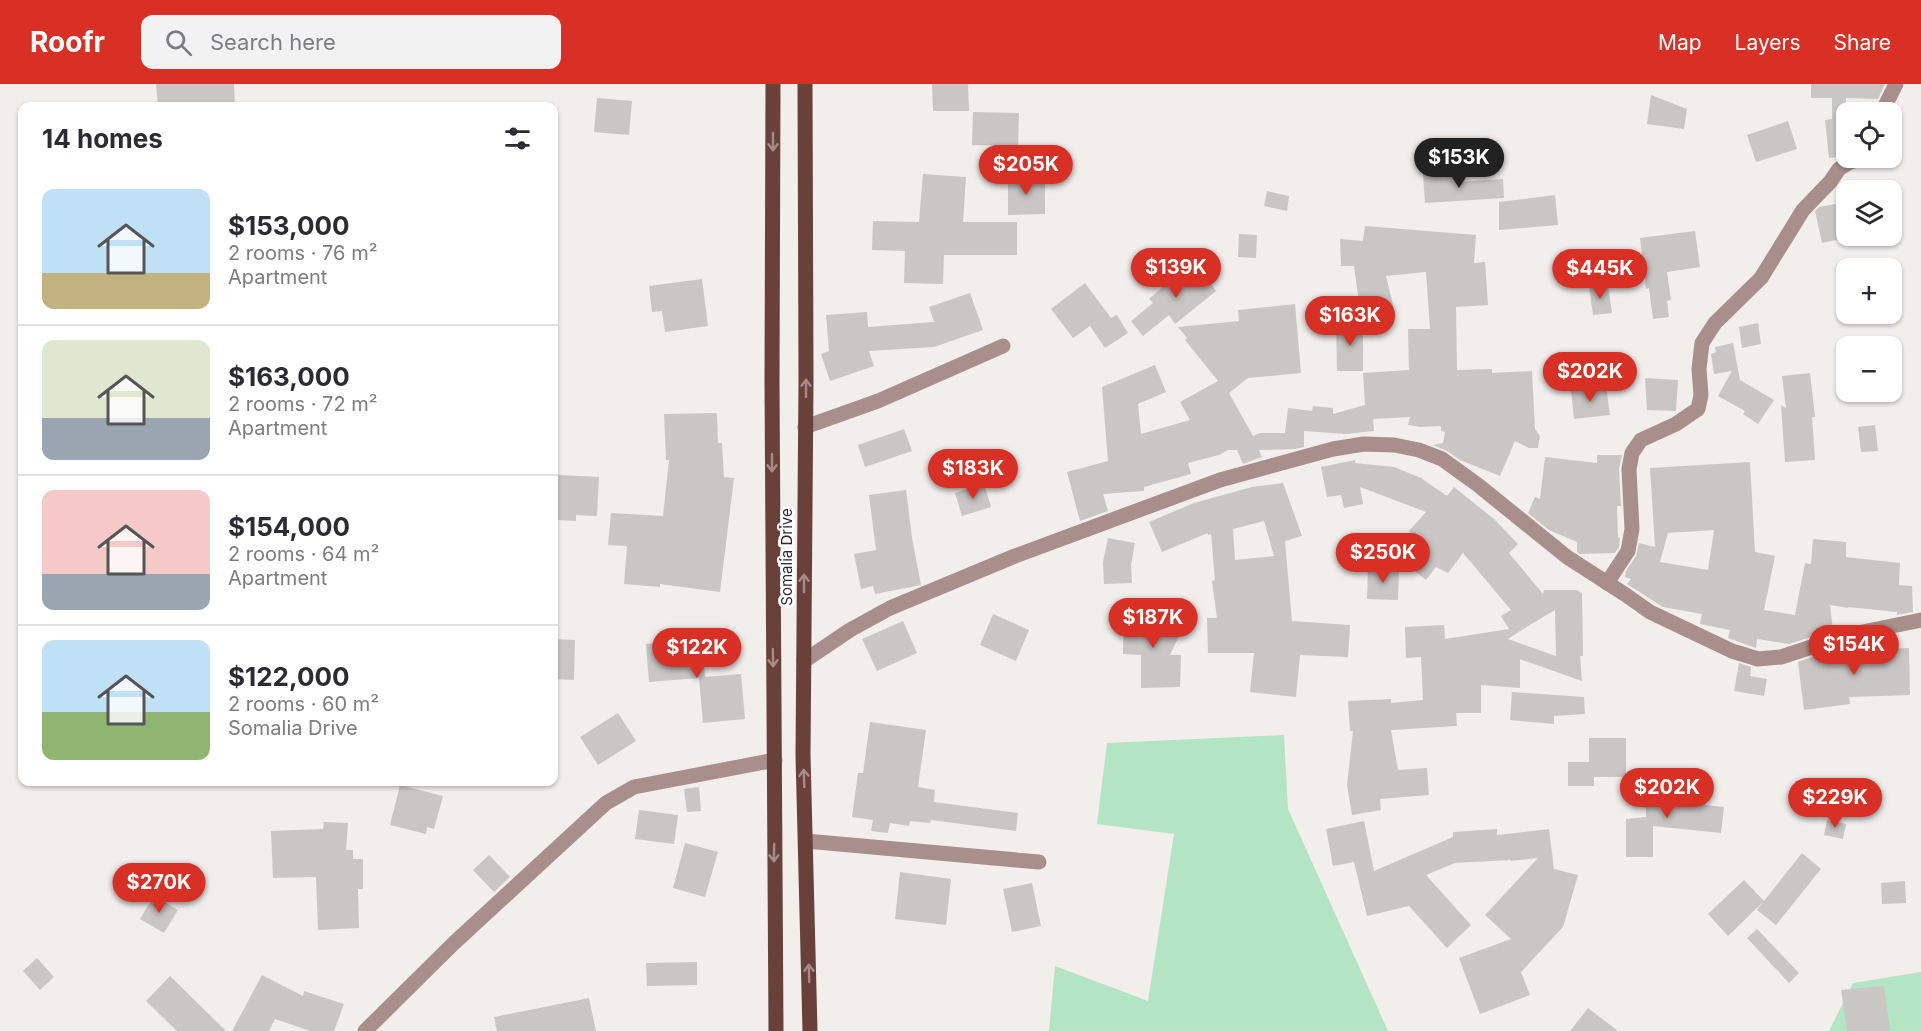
<!DOCTYPE html>
<html lang="en">
<head>
<meta charset="utf-8">
<style>
	body { margin:0; font-family:Inter,sans-serif; background:#f2f2f3; color:#2b2b33; height:100vh; display:flex; flex-direction:column; font-size:22px; white-space:nowrap }
	* { box-sizing:border-box; margin:0 }
	p { font-size:20px; color:#7c7c81 }
	.icon { flex:none; width:33px; height:33px; fill:none; stroke:currentColor; stroke-width:2; stroke-linecap:round; stroke-linejoin:round }
	.map { position:relative; flex:1; overflow:hidden }
	.panel { position:absolute; left:18px; top:18px; width:540px; height:684px; display:flex; flex-direction:column; background:#fff; border-radius:12px; box-shadow:0 2px 4px #0004 }
	.panel>* { flex:none }
	.buttons { position:absolute; left:1836px; top:18px; display:grid; gap:12px }
	.buttons a { display:grid; place-items:center; width:66px; height:66px; border-radius:12px; background:#fff; box-shadow:0 2px 4px #0004; font-size:30px }
	.price { position:absolute; translate:-50% -51px; padding:0 14px; border-radius:21px; background:#d93025; color:#fff; font-size:20px; line-height:39px; filter:drop-shadow(0 2px 3px #0008) }
	.price::after { content:''; position:absolute; left:50%; top:36px; width:18px; height:14px; margin-left:-9px; background:inherit; clip-path:polygon(0 0,100% 0,50% 100%) }
	.price.selected { background:#222; color:#fff }
	ul { padding:0; list-style:none }
	li { display:flex; align-items:center; gap:18px; height:150px; padding:0 24px }
	li+li { border-top:2px solid #e1e1e2 }
	li span { display:grid; place-items:center; flex:none; width:168px; height:120px; border-radius:12px; color:#555 }
	li>.icon { margin-inline-start:auto }
	span .icon { width:72px; height:72px; fill:#fffc; stroke-width:1 }
	li b { font-size:26px }
	h2 { display:flex; justify-content:space-between; align-items:center; height:72px; padding:0 24px; font-size:26px }
	header { display:flex; align-items:center; gap:36px; box-sizing:border-box; height:84px; padding:0 30px; background:#d93025; color:#fff }
	header strong { font-size:28px }
	nav { display:flex; gap:33px; margin-inline-start:auto; font-size:21px }
	.search { width:420px; height:54px; background:#f2f2f3; display:flex; align-items:center; gap:15px; box-sizing:border-box; padding:0 21px; border-radius:12px; color:#7c7c81; font-size:22px }
	.map>svg:first-child { display:block }
</style>
</head>
<body>
<header>
<strong>Roofr</strong>
<div class="search"><svg class="icon" aria-label="search" viewBox="0 0 24 24"><circle cx="10" cy="10" r="6"/><path d="M15 15l6 6"/></svg>Search here</div>
<nav><a>Map</a><a>Layers</a><a>Share</a></nav>
</header>
<div class="map">
<svg width="1921" height="947" viewBox="0 0 1921 947">
	<rect width="100%" height="100%" fill="#f1eeec"/>
	<!-- green -->
	<g fill="#b3e4c3">
		<polygon points="1284,651 1288,725 1388,947 1049,947 1055,882 1148,917 1174,750 1097,740 1107,659"/>
		<polygon points="1921,888 1921,947 1829,947 1853,899"/>
	</g>
	<!-- building -->
	<g fill="#c9c6c4" fill-rule="evenodd">
		<polygon points="156,0 234,0 235,22 158,22"/>
		<polygon points="932,0 968,0 969,27 933,27"/>
		<polygon points="1811,0 1885,0 1878,15 1846,14 1846,69 1839,73 1829,74 1825,36 1832,35 1832,14 1811,14"/>
		<polygon points="1651,11 1687,25 1684,45 1647,40"/>
		<polygon points="597,14 632,17 629,51 594,48"/>
		<polygon points="973,28 1019,29 1018,62 972,61"/>
		<polygon points="1788,37 1797,65 1756,78 1747,51"/>
		<polygon points="1456,87 1457,98 1503,95 1504,114 1425,119 1423,90"/>
		<polygon points="923,90 966,93 963,138 1017,138 1017,171 944,171 943,200 904,199 905,167 872,166 873,137 919,138"/>
		<polygon points="1045,94 1045,130 1008,131 1008,95"/>
		<polygon points="1267,107 1289,112 1287,127 1264,122"/>
		<polygon points="1555,111 1558,141 1499,146 1499,118"/>
		<polygon points="1846,118 1846,154 1822,159 1815,127 1819,123"/>
		<polygon points="1365,142 1476,151 1474,179 1485,178 1488,221 1456,223 1457,286 1492,285 1492,289 1532,287 1535,345 1540,352 1538,364 1529,364 1515,357 1500,392 1460,376 1447,367 1433,361 1443,359 1445,348 1441,347 1441,342 1421,343 1408,341 1410,333 1373,335 1374,347 1345,350 1304,347 1304,363 1295,365 1259,366 1262,373 1243,380 1237,366 1228,366 1219,371 1188,379 1191,390 1144,403 1144,407 1103,410 1108,427 1080,437 1067,388 1108,377 1102,303 1155,281 1166,308 1138,320 1141,350 1190,336 1180,318 1218,297 1185,256 1187,254 1178,243 1239,237 1238,226 1295,220 1301,289 1248,294 1229,309 1253,352 1260,349 1285,349 1288,324 1312,327 1313,322 1333,324 1333,330 1365,321 1363,289 1409,286 1408,245 1430,245 1426,188 1386,192 1394,225 1361,233 1354,182 1341,182 1340,155 1363,157"/>
		<polygon points="1695,147 1700,183 1667,188 1671,216 1667,217 1669,233 1653,235 1649,204 1646,205 1640,154"/>
		<polygon points="1239,150 1257,151 1256,174 1238,173"/>
		<polygon points="1192,176 1216,207 1175,240 1169,231 1143,252 1131,237 1153,219 1149,215"/>
		<polygon points="702,195 708,242 665,248 662,227 652,228 649,202"/>
		<polygon points="1085,199 1111,234 1117,231 1128,249 1105,264 1090,242 1073,254 1051,225"/>
		<polygon points="1608,201 1612,229 1593,231 1589,203"/>
		<polygon points="970,209 983,246 934,263 869,267 874,282 830,297 821,270 829,267 826,231 867,228 868,243 934,238 929,223"/>
		<polygon points="1336,239 1363,239 1363,287 1337,287"/>
		<polygon points="1758,239 1761,260 1742,264 1739,243"/>
		<polygon points="1733,259 1740,296 1774,316 1758,340 1743,330 1745,327 1718,312 1732,287 1714,290 1711,270 1716,268 1715,263"/>
		<polygon points="1810,289 1815,333 1812,333 1815,376 1785,378 1781,321 1786,324 1782,292"/>
		<polygon points="1645,294 1678,296 1676,327 1647,326"/>
		<polygon points="1606,302 1610,331 1574,335 1571,306"/>
		<polygon points="717,329 718,359 722,359 724,393 734,394 720,508 660,500 660,503 624,500 627,462 608,461 611,429 663,432 669,376 666,376 664,330"/>
		<polygon points="1875,341 1878,367 1861,368 1858,343"/>
		<polygon points="904,345 912,367 865,383 858,361"/>
		<polygon points="1597,371 1622,371 1619,385 1621,422 1617,422 1618,453 1620,454 1619,463 1615,469 1580,470 1577,468 1577,458 1549,446 1528,429 1535,413 1540,415 1545,373 1597,379"/>
		<path d="M 1355,376 L 1355,379 L 1394,383 L 1421,394 L 1447,412 L 1454,403 L 1494,435 L 1518,460 L 1509,469 L 1543,510 L 1544,506 L 1576,506 L 1582,509 L 1583,572 L 1580,572 L 1582,597 L 1520,575 L 1520,604 L 1481,601 L 1481,629 L 1456,629 L 1457,642 L 1391,646 L 1398,686 L 1427,684 L 1429,711 L 1380,715 L 1381,726 L 1352,731 L 1347,701 L 1353,647 L 1350,647 L 1348,617 L 1391,615 L 1391,619 L 1423,616 L 1421,573 L 1406,574 L 1405,543 L 1444,541 L 1445,555 L 1509,545 L 1501,532 L 1511,526 L 1463,469 L 1448,489 L 1436,483 L 1426,496 L 1412,485 L 1428,464 L 1409,447 L 1426,428 L 1360,403 L 1363,420 L 1344,424 L 1341,411 L 1327,413 L 1321,383 ZM 1555,526 L 1556,572 L 1508,555 L 1528,542 Z"/>
		<path d="M 1750,378 L 1755,468 L 1775,472 L 1764,526 L 1795,531 L 1805,479 L 1811,480 L 1813,455 L 1846,458 L 1846,473 L 1900,479 L 1899,501 L 1912,502 L 1913,528 L 1897,531 L 1897,528 L 1848,523 L 1848,524 L 1830,521 L 1833,546 L 1789,560 L 1757,555 L 1756,564 L 1728,554 L 1730,546 L 1700,540 L 1702,530 L 1663,523 L 1627,500 L 1631,495 L 1625,493 L 1626,487 L 1636,472 L 1639,459 L 1655,463 L 1650,384 ZM 1714,446 L 1708,486 L 1660,478 L 1668,449 Z"/>
		<polygon points="558,391 599,393 597,432 576,431 576,437 556,436"/>
		<path d="M 1283,399 L 1302,452 L 1285,457 L 1292,537 L 1350,541 L 1348,573 L 1300,571 L 1296,613 L 1250,608 L 1254,569 L 1208,569 L 1207,534 L 1217,534 L 1212,497 L 1215,496 L 1211,450 L 1208,451 L 1208,449 L 1162,468 L 1149,438 L 1194,419 L 1252,403 ZM 1264,437 L 1274,472 L 1235,476 L 1233,445 Z"/>
		<polygon points="984,400 991,423 962,432 955,409"/>
		<polygon points="906,406 912,454 921,501 875,510 873,502 861,505 854,470 876,466 869,411"/>
		<polygon points="1108,454 1135,459 1131,481 1132,499 1104,500 1103,478"/>
		<polygon points="1368,484 1399,484 1398,516 1367,515"/>
		<polygon points="1124,526 1138,526 1182,545 1170,571 1181,571 1180,603 1141,604 1141,571 1123,570"/>
		<polygon points="993,530 1029,546 1016,577 980,561"/>
		<polygon points="903,537 917,569 877,587 862,555"/>
		<polygon points="554,555 575,556 574,596 554,595"/>
		<polygon points="702,556 705,593 741,590 745,635 703,639 699,594 649,598 646,560"/>
		<polygon points="1909,564 1910,611 1849,613 1850,620 1804,626 1798,578 1835,565 1836,567"/>
		<polygon points="1739,579 1751,583 1750,592 1767,595 1764,612 1734,607"/>
		<polygon points="1512,608 1584,613 1585,630 1554,632 1554,640 1510,636"/>
		<polygon points="618,629 636,657 598,681 580,653"/>
		<polygon points="870,638 926,646 918,703 935,706 934,718 1018,729 1016,747 931,736 930,739 910,737 909,742 890,739 888,749 871,747 873,736 852,733 858,689 863,689"/>
		<polygon points="1589,654 1626,654 1626,693 1594,693 1594,702 1568,702 1568,678 1589,678"/>
		<polygon points="1655,689 1657,716 1724,723 1721,749 1653,742 1653,773 1626,773 1626,735 1646,733 1646,724 1642,723 1639,691"/>
		<polygon points="400,701 443,712 434,745 427,743 426,750 390,741"/>
		<polygon points="699,703 701,727 687,728 684,705"/>
		<polygon points="639,726 678,731 674,760 635,755"/>
		<polygon points="1827,736 1846,740 1843,755 1824,751"/>
		<polygon points="1364,737 1374,787 1453,753 1453,748 1497,745 1497,751 1549,745 1554,785 1578,791 1563,843 1521,888 1530,911 1480,930 1459,874 1511,855 1485,831 1538,774 1511,777 1511,776 1455,779 1426,791 1471,841 1447,864 1409,822 1367,832 1354,778 1333,782 1326,745"/>
		<polygon points="324,738 348,739 346,766 353,766 353,775 363,775 363,805 358,805 359,844 318,846 316,793 273,794 271,747 323,745"/>
		<polygon points="685,759 718,768 705,813 673,804"/>
		<polygon points="1802,769 1821,785 1776,841 1757,826 1763,818 1728,852 1708,830 1744,796 1764,817"/>
		<polygon points="489,771 510,793 494,808 473,786"/>
		<polygon points="900,788 951,795 946,841 895,835"/>
		<polygon points="1905,797 1906,819 1882,820 1881,799"/>
		<polygon points="1032,799 1041,842 1012,848 1003,805"/>
		<polygon points="154,812 178,826 164,849 140,835"/>
		<polygon points="1757,845 1799,889 1789,899 1747,854"/>
		<polygon points="37,874 54,893 40,906 23,887"/>
		<polygon points="697,878 697,901 647,902 646,879"/>
		<polygon points="262,891 303,912 304,907 344,920 334,947 310,947 275,935 269,947 232,947"/>
		<polygon points="170,892 226,947 177,947 146,917"/>
		<polygon points="1884,902 1890,947 1847,947 1841,906"/>
		<polygon points="589,914 596,947 497,947 494,933"/>
		<polygon points="1588,924 1618,947 1570,947"/>
	</g>
	<g fill="none" stroke-linecap="round" stroke-linejoin="round">
		<!-- minor -->
		<g stroke="#a88f8b" stroke-width="15">
			<polyline points="1882,28 1896,0"/>
			<polyline points="805,343 878,317 1003,262"/>
			<polyline points="1607,499 1628,467 1632,445 1629,385 1632,369 1641,356 1676,340 1698,325 1701,311 1699,285 1702,259 1715,239 1761,194 1803,126 1830,98 1839,85 1850,78 1866,74"/>
			<polyline points="804,577 850,546 890,524 1015,472 1220,396 1333,365 1364,360 1394,361 1419,366 1442,375 1478,401 1567,473 1626,511 1650,528 1732,567 1758,575 1781,573 1848,551 1921,536"/>
			<polyline points="806,757 1039,778"/>
			<polyline points="365,947 454,859 606,719 634,703 775,676"/>
		</g>
		<!-- major -->
		<g stroke="#6a403b" stroke-width="15">
			<polyline points="773,0 772,299 776,947"/>
			<polyline points="805,0 806,297 803,671 810,947"/>
		</g>
	</g>
	<!-- one-way arrows -->
	<defs><path id="oneway-shaft" d="M-6 0H5M1.5-3L5.5 0L1.5 3" fill="none" stroke-width="1.6" stroke-linecap="round" stroke-linejoin="round" transform="scale(1.5)"/></defs>
	<g stroke="#a68c89">
		<use href="#oneway-shaft" transform="translate(773 58) rotate(90)"/>
		<use href="#oneway-shaft" transform="translate(806 304) rotate(-90)"/>
		<use href="#oneway-shaft" transform="translate(772 379) rotate(90)"/>
		<use href="#oneway-shaft" transform="translate(804 499) rotate(-90)"/>
		<use href="#oneway-shaft" transform="translate(773 574) rotate(89)"/>
		<use href="#oneway-shaft" transform="translate(804 694) rotate(-92)"/>
		<use href="#oneway-shaft" transform="translate(774 769) rotate(91)"/>
		<use href="#oneway-shaft" transform="translate(809 889) rotate(-91)"/>
	</g>
	<g text-anchor="middle" dominant-baseline="central" stroke-width="6" stroke-linejoin="round" paint-order="stroke">
		<!-- street labels -->
		<g font-size="15" fill="#2a2928" stroke="#fff">
			<text transform="translate(786 473) rotate(-90)">Somalia Drive</text>
		</g>
	</g>
</svg>
<div class="buttons">
<a><svg class="icon" aria-label="locate" viewBox="0 0 24 24"><circle cx="12" cy="12" r="6"/><path d="M12 2v4M12 18v4M2 12h4M18 12h4"/></svg></a>
<a><svg class="icon" aria-label="layers" viewBox="0 0 24 24"><path d="M12 4l9 5-9 5-9-5zM3 14l9 5 9-5"/></svg></a>
<a>+</a>
<a>−</a>
</div>
<b class="price selected" style="left:1459px;top:105px">$153K</b>
<b class="price" style="left:1026px;top:112px">$205K</b>
<b class="price" style="left:1176px;top:215px">$139K</b>
<b class="price" style="left:1600px;top:216px">$445K</b>
<b class="price" style="left:1350px;top:263px">$163K</b>
<b class="price" style="left:1590px;top:319px">$202K</b>
<b class="price" style="left:973px;top:416px">$183K</b>
<b class="price" style="left:1383px;top:500px">$250K</b>
<b class="price" style="left:1153px;top:565px">$187K</b>
<b class="price" style="left:1854px;top:592px">$154K</b>
<b class="price" style="left:697px;top:595px">$122K</b>
<b class="price" style="left:1667px;top:735px">$202K</b>
<b class="price" style="left:1835px;top:745px">$229K</b>
<b class="price" style="left:159px;top:830px">$270K</b>
<section class="panel">
<h2>14 homes<svg class="icon" aria-label="filters" viewBox="0 0 24 24"><path d="M4 7h16M4 17h16"/><circle cx="9" cy="7" r="2"/><circle cx="15" cy="17" r="2"/></svg></h2>
<ul>
<li><span style="background:linear-gradient(#bfe0f5 70%,#c2b280 0)"><svg class="icon" aria-label="home" viewBox="0 0 24 24"><path d="M3 11l9-7 9 7M6 9v11h12V9"/></svg></span><div><b>$153,000</b><p>2 rooms · 76 m²</p><p>Apartment</p></div></li>
<li><span style="background:linear-gradient(#dfe7d0 65%,#9aa5b1 0)"><svg class="icon" aria-label="home" viewBox="0 0 24 24"><path d="M3 11l9-7 9 7M6 9v11h12V9"/></svg></span><div><b>$163,000</b><p>2 rooms · 72 m²</p><p>Apartment</p></div></li>
<li><span style="background:linear-gradient(#f6c9c9 70%,#9aa5b1 0)"><svg class="icon" aria-label="home" viewBox="0 0 24 24"><path d="M3 11l9-7 9 7M6 9v11h12V9"/></svg></span><div><b>$154,000</b><p>2 rooms · 64 m²</p><p>Apartment</p></div></li>
<li><span style="background:linear-gradient(#bfe0f5 60%,#8fb573 0)"><svg class="icon" aria-label="home" viewBox="0 0 24 24"><path d="M3 11l9-7 9 7M6 9v11h12V9"/></svg></span><div><b>$122,000</b><p>2 rooms · 60 m²</p><p>Somalia Drive</p></div></li>
</ul>
</section>
</div>
</body>
</html>
